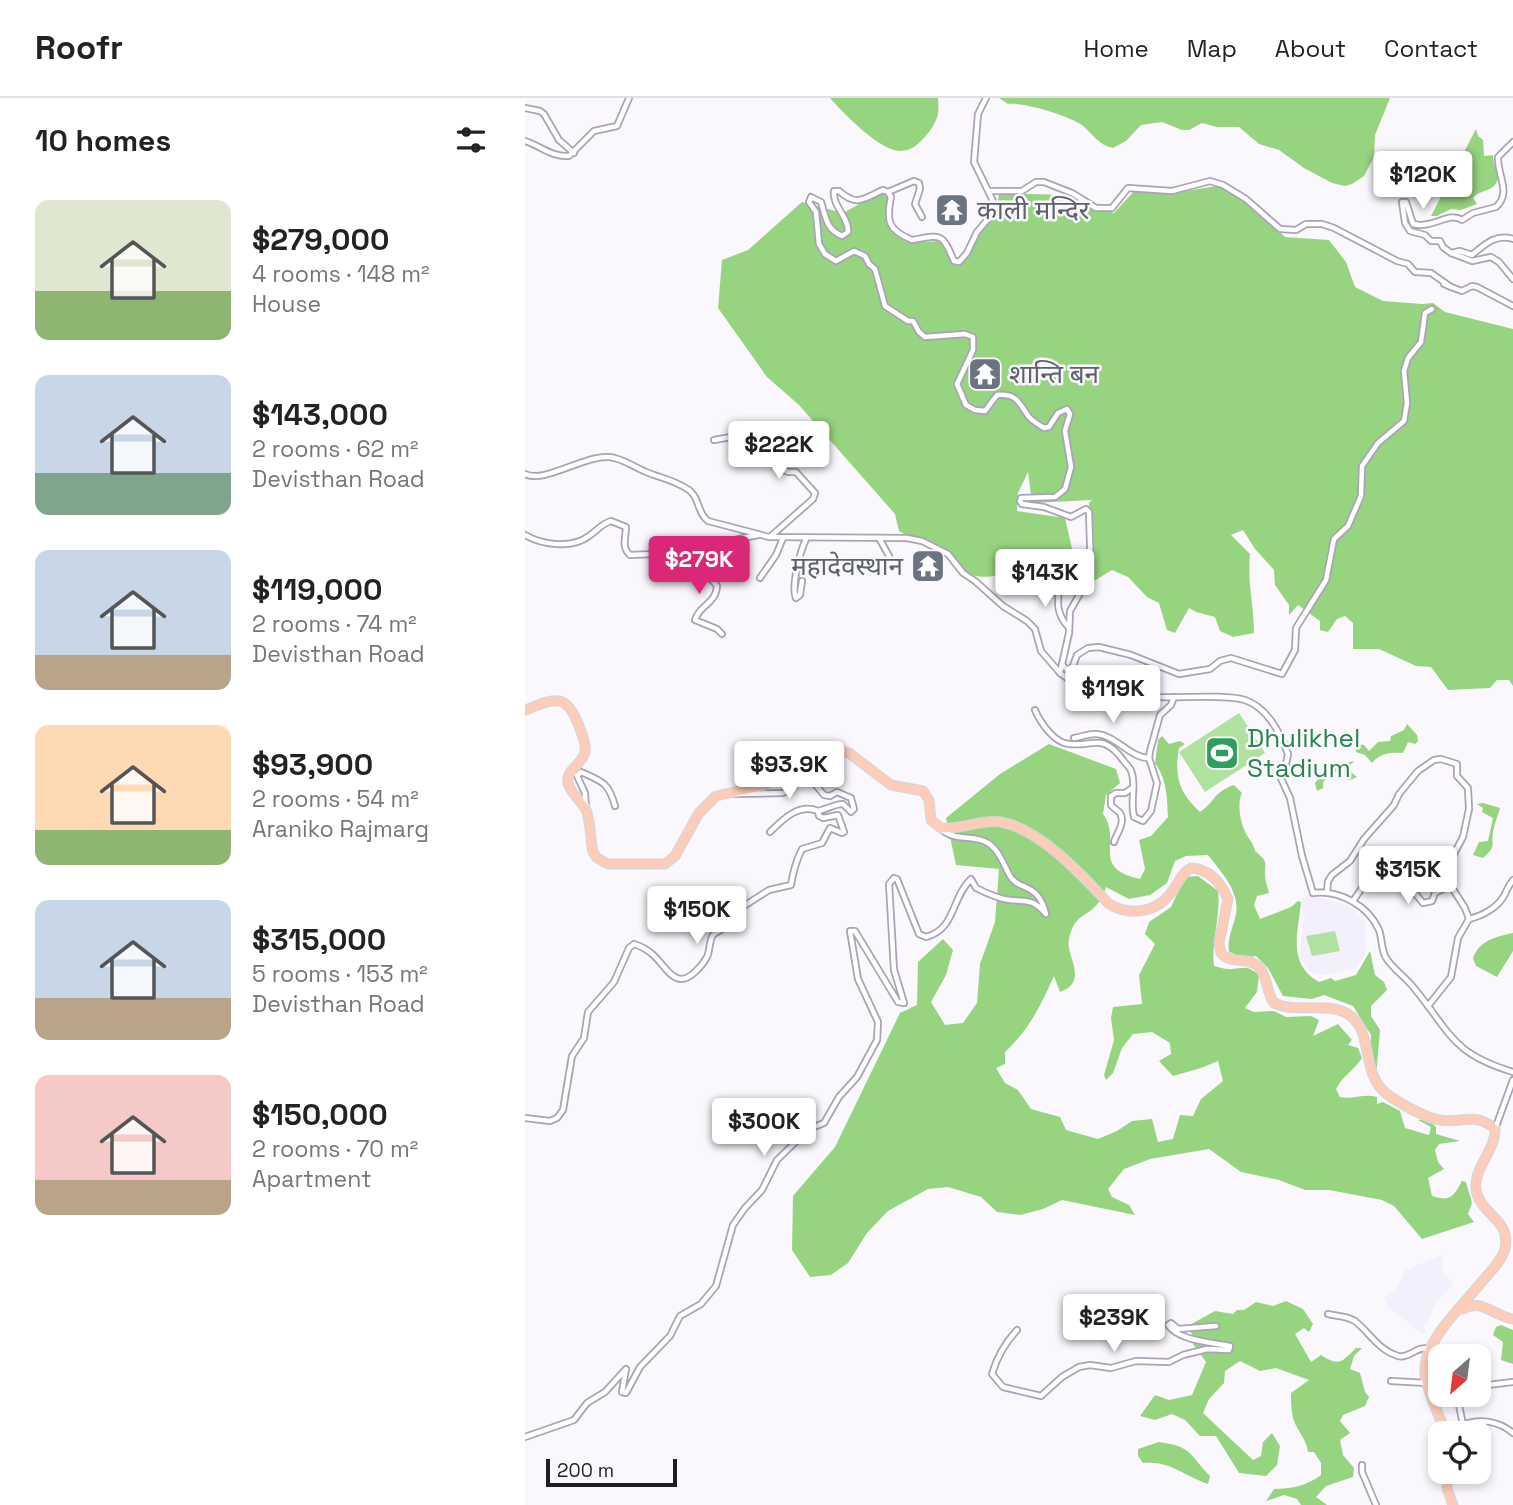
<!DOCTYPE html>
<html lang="en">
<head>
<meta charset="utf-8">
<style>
	body { margin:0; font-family:"Space Grotesk","Noto Sans Devanagari",sans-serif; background:#f6f6f6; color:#222; height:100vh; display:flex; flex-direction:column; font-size:26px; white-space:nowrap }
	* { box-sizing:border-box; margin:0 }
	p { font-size:23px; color:#767676 }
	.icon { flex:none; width:38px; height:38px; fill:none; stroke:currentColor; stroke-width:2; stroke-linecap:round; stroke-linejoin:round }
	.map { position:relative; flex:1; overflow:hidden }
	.details { display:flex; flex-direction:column; background:#fff; width:525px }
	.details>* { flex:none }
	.needle { width:46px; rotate:208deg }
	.tools { position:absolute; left:903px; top:1246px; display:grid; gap:14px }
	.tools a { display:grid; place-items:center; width:63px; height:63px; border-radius:14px; background:#fff; box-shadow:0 4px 10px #0003; font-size:35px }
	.scale { position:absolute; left:21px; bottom:18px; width:131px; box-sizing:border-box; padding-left:7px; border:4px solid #201d26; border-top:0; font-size:19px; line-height:24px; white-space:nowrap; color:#201d26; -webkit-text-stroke:5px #faf8fd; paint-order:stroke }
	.price { position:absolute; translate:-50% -60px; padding:0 16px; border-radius:7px; background:#fff; color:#222; font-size:23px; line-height:46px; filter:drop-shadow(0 2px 4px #0008) }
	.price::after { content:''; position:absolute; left:50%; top:42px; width:21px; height:16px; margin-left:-10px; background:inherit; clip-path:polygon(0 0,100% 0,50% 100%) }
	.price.current { background:#db2777; color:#fff }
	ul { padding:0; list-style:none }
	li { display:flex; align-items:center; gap:21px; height:175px; padding:0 35px }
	li span { display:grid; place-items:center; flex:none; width:196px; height:140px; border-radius:14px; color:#555 }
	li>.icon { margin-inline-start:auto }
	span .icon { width:84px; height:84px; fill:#fffc; stroke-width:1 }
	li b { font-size:30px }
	h2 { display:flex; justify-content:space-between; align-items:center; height:84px; padding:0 35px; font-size:30px }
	header { display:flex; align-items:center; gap:42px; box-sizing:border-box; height:98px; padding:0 35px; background:#fff; border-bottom:2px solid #e0e0e0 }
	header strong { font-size:33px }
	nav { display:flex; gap:38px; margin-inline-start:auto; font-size:24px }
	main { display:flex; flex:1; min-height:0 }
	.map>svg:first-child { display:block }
</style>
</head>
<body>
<header>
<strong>Roofr</strong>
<nav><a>Home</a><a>Map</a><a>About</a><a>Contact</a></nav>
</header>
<main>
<section class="details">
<h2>10 homes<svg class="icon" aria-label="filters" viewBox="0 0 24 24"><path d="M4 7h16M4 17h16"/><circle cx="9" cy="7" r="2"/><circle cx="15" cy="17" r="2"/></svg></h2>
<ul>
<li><span style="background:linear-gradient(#dfe7d0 65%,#8fb573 0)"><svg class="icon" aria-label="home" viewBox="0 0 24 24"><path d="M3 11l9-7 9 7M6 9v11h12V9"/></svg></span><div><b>$279,000</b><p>4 rooms · 148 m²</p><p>House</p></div></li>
<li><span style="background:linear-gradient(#c9d6e8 70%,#7fa58c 0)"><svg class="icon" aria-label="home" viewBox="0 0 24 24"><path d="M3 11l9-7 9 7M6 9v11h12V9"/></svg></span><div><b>$143,000</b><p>2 rooms · 62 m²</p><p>Devisthan Road</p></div></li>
<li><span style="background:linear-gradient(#c9d6e8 75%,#b9a48a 0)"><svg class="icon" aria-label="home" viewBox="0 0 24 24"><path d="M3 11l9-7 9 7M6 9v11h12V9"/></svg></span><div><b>$119,000</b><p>2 rooms · 74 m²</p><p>Devisthan Road</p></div></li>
<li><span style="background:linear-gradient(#ffd9b3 75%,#8fb573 0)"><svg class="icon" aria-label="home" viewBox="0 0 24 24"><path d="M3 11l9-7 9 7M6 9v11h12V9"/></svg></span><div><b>$93,900</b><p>2 rooms · 54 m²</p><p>Araniko Rajmarg</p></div></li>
<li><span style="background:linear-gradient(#c9d6e8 70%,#b9a48a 0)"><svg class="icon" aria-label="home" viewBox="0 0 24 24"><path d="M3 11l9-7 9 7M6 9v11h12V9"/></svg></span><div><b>$315,000</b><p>5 rooms · 153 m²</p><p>Devisthan Road</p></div></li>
<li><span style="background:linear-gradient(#f6c9c9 75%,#b9a48a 0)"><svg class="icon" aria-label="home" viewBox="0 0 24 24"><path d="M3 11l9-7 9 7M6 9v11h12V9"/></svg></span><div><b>$150,000</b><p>2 rooms · 70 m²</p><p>Apartment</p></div></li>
</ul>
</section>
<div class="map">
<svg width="988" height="1407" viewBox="0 0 988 1407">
	<rect width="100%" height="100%" fill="#faf8fd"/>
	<!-- built -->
	<g fill="#f3effc">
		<polygon points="784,797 824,808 841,824 840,856 831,870 800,877 785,874 779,866 775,852 779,822 776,800"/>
		<polygon points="917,1157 917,1175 928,1185 910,1207 903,1223 897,1228 901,1232 898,1236 864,1210 859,1199 871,1193 881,1172"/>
	</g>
	<!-- green -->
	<g fill="#b1e19f">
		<polygon points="714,615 740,655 680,694 654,654"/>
		<polygon points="810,833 815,853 787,858 781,838"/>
	</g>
	<!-- forest -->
	<g fill="#96d47f">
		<path d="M 305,0 L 413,0 C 415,18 411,26 399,40 C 392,47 386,53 375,53 C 355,53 318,15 305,0 Z"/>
		<path d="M 474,0 L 865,0 L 850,37 L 849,59 L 839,78 L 827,86 L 820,88 L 807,85 L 779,70 L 754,52 L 734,46 L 714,29 L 692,29 L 677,25 L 664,32 L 657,32 L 637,24 L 616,27 L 601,43 L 588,50 C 573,47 568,36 557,27 C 544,18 499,4 483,6 Z"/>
		<path d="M 951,31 L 953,38 L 958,42 L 959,58 L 968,57 L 969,67 L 975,66 L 977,71 C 974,76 973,84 969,88 C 962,94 953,93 948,100 L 952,106 L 936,112 L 926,111 L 912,118 L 906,118 Z"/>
		<path d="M 692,88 L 715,98 L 760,139 L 804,142 L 821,164 L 830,189 L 858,203 L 897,206 L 908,205 L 920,214 L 988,231 L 988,588 L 984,582 L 972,582 L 965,590 L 923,592 L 906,569 L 891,568 L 854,551 L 828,551 L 828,525 L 820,518 L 812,521 L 803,534 L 795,532 L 795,523 L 773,507 L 764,517 L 764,507 L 750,487 L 749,472 L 730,451 L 718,432 L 706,437 L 725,456 C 722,483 729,508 729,535 L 708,539 L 695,533 L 690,519 L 671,514 L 664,510 L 650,535 L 642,532 L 634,505 L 622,499 L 603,479 L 587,472 L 564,486 L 566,458 L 564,405 L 567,402 L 507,405 L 503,374 L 493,395 L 492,413 L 540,420 L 553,477 L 539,480 L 537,470 L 524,454 C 492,468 449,501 427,456 L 393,444 L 374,433 L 370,416 L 274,307 L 242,279 L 193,210 L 197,162 L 223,152 L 277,104 L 318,115 L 356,94 L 362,95 L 364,101 L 361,125 C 384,148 391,143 422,143 L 425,162 L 435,167 L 454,135 L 472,111 L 474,95 L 540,97 L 589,115 L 610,92 L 641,96 Z"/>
		<path d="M 882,626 L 892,637 L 893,643 L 890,646 L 883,644 L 878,655 C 866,654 855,655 847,665 L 840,657 L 831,654 L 831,646 L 839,647 L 844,653 L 853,644 L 865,643 L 866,638 L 879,632 Z"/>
		<path d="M 637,638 L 644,646 L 655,643 L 660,646 L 654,650 C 649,678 654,695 675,714 C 691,703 688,694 709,687 L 717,695 C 712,704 715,721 719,731 C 722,740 728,743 730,753 C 743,764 740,762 740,777 C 740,783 743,790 744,795 L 732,798 L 729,807 L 735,821 L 766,809 L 773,803 L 776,804 C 773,836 762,865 794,884 L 806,880 L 810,883 L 831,877 L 845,853 L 850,877 L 859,884 L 862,892 L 846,908 L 846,918 L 855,932 L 851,979 L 845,962 L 846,937 L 828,908 L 799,897 L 787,901 L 758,898 L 743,870 L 731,858 L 720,860 L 704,854 C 702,840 708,830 711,816 C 715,793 696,774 683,757 L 661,758 L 650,763 L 642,785 L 625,797 L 604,801 L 581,789 C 579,794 577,800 574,804 C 561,821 550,814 544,841 C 540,858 565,883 535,894 L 529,878 C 516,907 504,932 480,954 L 480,966 L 471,970 L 480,985 L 493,992 L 506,1011 L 535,1019 L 541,1032 L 573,1041 L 592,1033 L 607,1023 L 627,1021 L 633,1044 L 648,1041 L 655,1017 L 668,1018 L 676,1001 L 698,983 L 693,963 L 676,970 L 648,978 L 634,963 L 646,956 L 645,945 L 627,934 L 608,936 L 597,950 L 588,975 L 581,982 L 579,977 L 589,942 L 586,920 L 588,909 L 617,906 L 614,877 L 630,846 L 620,836 L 624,824 L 646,809 L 660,779 L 673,778 L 693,793 C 696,818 686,843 689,868 C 694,869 702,872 707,871 C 720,870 722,867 734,877 L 732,894 L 720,910 L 729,914 L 749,913 L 761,919 L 786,918 L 794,922 L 788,938 L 813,926 L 827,942 L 823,947 L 833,950 L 837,960 C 829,973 818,977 811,991 L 815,999 C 828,1002 839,995 852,999 L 852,1006 L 858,1004 L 875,1013 L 880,1030 L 904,1037 L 906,1029 L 893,1022 L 903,1022 L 911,1029 L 911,1036 L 935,1043 L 914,1046 L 910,1052 L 913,1064 L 919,1071 L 903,1080 L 907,1098 C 925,1104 928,1099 937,1083 L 941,1084 L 947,1105 L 943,1116 L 949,1124 L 897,1141 L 869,1108 L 857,1102 L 804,1092 L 780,1092 L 754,1082 L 716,1074 L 684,1051 L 625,1061 L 599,1071 L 583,1091 L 587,1099 L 604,1107 L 610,1117 L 537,1102 L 518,1111 L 495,1117 L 472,1114 L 456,1099 L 423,1089 L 403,1091 L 363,1113 L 342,1135 L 323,1165 L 306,1177 L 285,1179 L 267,1152 L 268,1098 L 310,1049 L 375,915 L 392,907 L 393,864 L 418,841 L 428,852 L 421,877 L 406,904 L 420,927 L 438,925 L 452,905 L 455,866 L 470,824 L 474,771 L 431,767 L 421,720 L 475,676 L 524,646 L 591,671 L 595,685 L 581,697 L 578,716 C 598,743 564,770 615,781 L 620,771 L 614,742 L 626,738 L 643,719 C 642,699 642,682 630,665 L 633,642 Z"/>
		<path d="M 829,663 L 822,671 L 832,679 L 825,682 L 820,681 L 819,669 L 816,669 L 798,684 L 798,690 L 792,693 L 790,685 C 800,672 813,667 829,663 Z"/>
		<path d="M 958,705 L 975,710 C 973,718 969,726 968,734 C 966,748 972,748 958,760 L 948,757 L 954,744 L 963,743 L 968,720 L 957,714 L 958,710 L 952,706 Z"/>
		<path d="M 988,835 L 988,853 L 972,879 L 951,868 L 948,860 C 955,842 970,839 988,835 Z"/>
		<path d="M 761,1203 L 778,1211 L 788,1226 L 784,1234 L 779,1230 L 770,1236 L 786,1264 L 796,1257 C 814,1269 817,1264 831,1250 L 837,1250 L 829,1258 L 825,1271 L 835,1275 L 840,1294 L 844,1299 L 840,1308 L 818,1317 L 815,1323 L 825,1335 L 815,1342 L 818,1357 L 829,1370 L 828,1379 L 801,1388 L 791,1399 L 802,1407 L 776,1407 L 772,1401 L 759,1397 L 741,1403 L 749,1391 C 765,1391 782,1388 796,1377 L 796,1365 L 789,1354 L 783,1354 C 782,1342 773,1334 769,1323 C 766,1314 766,1304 766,1295 L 784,1282 L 751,1270 L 735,1273 L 715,1263 L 700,1273 L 699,1285 L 684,1301 L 678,1315 L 728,1362 L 736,1358 L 738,1344 L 747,1335 L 755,1348 L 752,1367 L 741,1378 L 714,1375 L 691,1338 L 675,1338 L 660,1322 L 647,1316 L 630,1322 L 615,1318 L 630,1297 L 644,1302 L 667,1297 L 681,1264 L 668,1246 L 667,1236 L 661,1229 L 690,1213 L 708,1216 L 712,1212 L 719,1212 L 731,1204 L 748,1208 Z"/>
		<polygon points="976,1227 988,1232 988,1266 976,1262 978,1244 968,1237 971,1229"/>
		<path d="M 634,1344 C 669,1349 663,1356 685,1378 L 683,1386 C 656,1377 647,1363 618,1365 L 613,1358 L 613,1351 Z"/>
	</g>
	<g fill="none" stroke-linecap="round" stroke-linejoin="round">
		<!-- minor casing -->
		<g stroke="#aaa2ba" stroke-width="8">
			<g id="minor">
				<path d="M 461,0 L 453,16 L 449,64 L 468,103 L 463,121 L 452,134 L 442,155 L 434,164 L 429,163 C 417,134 416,137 387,142 C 363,132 361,123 366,99 L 363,94 L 358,92 C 338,101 332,109 314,93 L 309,93 C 307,108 324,119 323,134 L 317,138 C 301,131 301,120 296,104 L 286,99 L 284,104 L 291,114 L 294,146 L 300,156 L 311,163 L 329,153 L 340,158 L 344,166 L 350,171 L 360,208 L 383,223 L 388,223 L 394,234 L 400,239 L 440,236 L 448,239 L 448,252 L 432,286 L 441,307 L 450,312 L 460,313 L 472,297 C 493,295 494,306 504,319 C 508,323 514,327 519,330 L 524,329 L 533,315 L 542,311 L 545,316 L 540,333 L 546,369 L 540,391 L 530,399 L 496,400 L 495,403 L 497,406 L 519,409 L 546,419 L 561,411 L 564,414 L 566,476 L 545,513 L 544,535 L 535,575 L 557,591 C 582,587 608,597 633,599 C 656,600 700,596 720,602 C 743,610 755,635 763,656 L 761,666 L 754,676 L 765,700 L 777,758 L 788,795 C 814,792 843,807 854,832 C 857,840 856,849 860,858 C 866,870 881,879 889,890 C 926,935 926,955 988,974"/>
				<polyline points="0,10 15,13 19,16 34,42 49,55"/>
				<path d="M 0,43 C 16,48 26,59 44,58 L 69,33 L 92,28 L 104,0"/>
				<polyline points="465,93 497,93 511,84 519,84 547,95 571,110 587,110 603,90 647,93 685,83 698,87 721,101 755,131 771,132 781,126 797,126 809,130 872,163 883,166 890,174 906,175 926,189 919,186"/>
				<polyline points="363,94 389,83 394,85 395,91 390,106 397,119"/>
				<path d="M 988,141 C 971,135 959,147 947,157 L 935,153 L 926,155 L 947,163 L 966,159 L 974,164 L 988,181"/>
				<path d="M 926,155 L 918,149 L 915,143 L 906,143 L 900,137 L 885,133 L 880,125 L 877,104 L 881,104 L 888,126 C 908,131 924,113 937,122 L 948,115 L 971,109 C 987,95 972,77 973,59 L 988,44"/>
				<polyline points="926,189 937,193 947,188 952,189 988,208"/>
				<polyline points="189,342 217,337 230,341 246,365 263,374 271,374 290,395 288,401 245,439"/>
				<path d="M 0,376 C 19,386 59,357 84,359 C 97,360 107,368 119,373 C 134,380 148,381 164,392 C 175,400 172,415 183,423 L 244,439 L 382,440 L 397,443 L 423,456 L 438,475 L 450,483 L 478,508 L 502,523 L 510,531 L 516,553 L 535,575"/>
				<path d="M 0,437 C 17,447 47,451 64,438 C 73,432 76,426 86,423 L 101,429 C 101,439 96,449 105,457 L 129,456 L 145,459 L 170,455 L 213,441 L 233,437"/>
				<polyline points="354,440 364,458"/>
				<path d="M 170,456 L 163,465 C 170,477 185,476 192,488 C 191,506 174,507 170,522 L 192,531 L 197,536"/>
				<polyline points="235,480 251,457 258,440"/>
				<path d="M 535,480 C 533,501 529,514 544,530"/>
				<path d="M 277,483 L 275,497 L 271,500 C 266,488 275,454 281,441"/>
				<polyline points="537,567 562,589"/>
				<polyline points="546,573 552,557 563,550 574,549 606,557 654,576 685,571 695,563 706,560 757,576 770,552 771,530 801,482 809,441 823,428 836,398 837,368 853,345 879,323 882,305 879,273 883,260 896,244 900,215 907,211"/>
				<path d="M 510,612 C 515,624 529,645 544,646 C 568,649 577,634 598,662 C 601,667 606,669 607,676 C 611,688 605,703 609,719 L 618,723 L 626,713 L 632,685 L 624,660 L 625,653 L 635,617 L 646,607 L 649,599"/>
				<path d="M 549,640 C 557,639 564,635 572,636 C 592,638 605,660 624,660"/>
				<path d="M 61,711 L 60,695 L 52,678 L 56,674 C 77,683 84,685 90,708"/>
				<path d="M 245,734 C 258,721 274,705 293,713"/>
				<path d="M 589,744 C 591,736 601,725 595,715 C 592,712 588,710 586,707 L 586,698 L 591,695 L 600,695 L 607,690"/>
				<polyline points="839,773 839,787"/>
				<polyline points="802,794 803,783 807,777 825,763 839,741 869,707 874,696 893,673 909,662 916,661 932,666 932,678 943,690 944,711 938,739 923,767 922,782 940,810 944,821 933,840 926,879 903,908"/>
				<polyline points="828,803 839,787 848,787 863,779 885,789 898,805 907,803 910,795 924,788"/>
				<path d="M 944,821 C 957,818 972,810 979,798 C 982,792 983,788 988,782"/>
				<path d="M 0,1020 L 25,1023 L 32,1020 L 38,1012 L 47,958 L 59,940 L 63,914 L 89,884 L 104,850 L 109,846 C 135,854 138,875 152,880 C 163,885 177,868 182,859 C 185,853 184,843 188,837 C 191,834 195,833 197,831 C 201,825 203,816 206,810 L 208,815 L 244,792 L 266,787 C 268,773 271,763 277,751 L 297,745 L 305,730 L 317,735 L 319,734 L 313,717 L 298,720 L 294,718 L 293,713 C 302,711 310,706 318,706 L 326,714 L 329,711 L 326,700 L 312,694 L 305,698 L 299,697 L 285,680 L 280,680 L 258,695 L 209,696"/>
				<polyline points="970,1031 988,982"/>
				<path d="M 803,1216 C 811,1218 822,1218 830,1223 C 845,1235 852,1251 873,1258 C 884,1261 892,1247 904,1251"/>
				<path d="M 492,1232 C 480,1245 472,1259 467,1276 L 478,1289 L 516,1298 L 537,1279 L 554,1269 L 565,1267 L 586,1270 L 611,1263 L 644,1264 L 658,1257 L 682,1251 L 704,1252 L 705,1248 C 686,1244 654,1243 643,1227 L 646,1225 L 653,1231 L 691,1228"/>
				<polyline points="866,1283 902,1285"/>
				<polyline points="954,1288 988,1284"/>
				<polyline points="936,1297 934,1307 938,1327"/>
				<path d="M 921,1334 C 928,1333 931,1330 937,1327 C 955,1320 974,1323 988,1335"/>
				<path d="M 0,1339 L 49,1322 L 62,1305 L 80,1294 L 101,1271 L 97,1294 L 101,1295 L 115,1269 L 145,1238 L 155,1218 L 176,1206 L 191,1188 L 208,1127 L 220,1110 L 237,1092 L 252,1062 L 284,1031 L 299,1025 L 314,999 L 332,979 L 352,942 L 353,924 L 333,881 L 325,833 L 330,833 L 373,904 L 379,905 L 369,872 L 364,786 L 369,780 L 372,781 L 394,836 L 401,839 C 431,831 426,800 446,781 L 451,790 C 461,795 473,801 485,802 C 503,804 507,800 521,816 C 513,783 493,793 485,778 C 479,767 474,752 463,745 C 449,736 429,744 416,731"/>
				<polyline points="837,1367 837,1374 851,1407"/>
			</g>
		</g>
		<!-- trunk casing -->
		<g stroke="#d7d6d8" stroke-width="11">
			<g id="trunk">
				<path d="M 0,612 C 29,601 41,593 54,628 C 56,635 62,646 60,654 C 58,666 40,672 43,685 C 45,695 56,702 61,712 C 66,724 65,741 68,754 L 72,760 L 83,766 L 140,766 L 150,758 L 174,715 L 191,698 L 237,688 L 279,661 L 299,652 L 309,651 L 324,655 L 366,687 L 398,693 L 404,702 L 406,722 L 416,730 C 436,732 456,721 476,724 C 515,731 558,778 584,806 C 604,818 631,815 645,796 C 653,787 655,776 666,770 C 685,771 696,785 703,801 L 694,845 L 696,855 C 706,867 722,858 733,868 C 743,878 741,894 749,905 C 772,916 801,903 823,916 C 851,933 833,979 866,999 C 880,1008 898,1019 914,1022 C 937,1026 949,1013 970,1031 C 971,1054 945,1072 952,1096 C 959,1118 986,1123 980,1151 C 976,1164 964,1175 955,1186 C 937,1208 898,1244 900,1274 C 902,1294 914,1317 921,1335"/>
				<path d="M 938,1211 C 956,1200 969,1218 988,1221"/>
				<polyline points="923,1374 922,1390 928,1407"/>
			</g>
		</g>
		<!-- minor -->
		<use href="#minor" stroke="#fff" stroke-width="4.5"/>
		<!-- trunk -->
		<use href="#trunk" stroke="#ffccb8" stroke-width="8"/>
	</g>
	<!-- icons -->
	<defs>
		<g id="temple-square" transform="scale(1.75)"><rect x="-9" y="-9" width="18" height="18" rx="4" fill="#6b7280" stroke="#faf8fd"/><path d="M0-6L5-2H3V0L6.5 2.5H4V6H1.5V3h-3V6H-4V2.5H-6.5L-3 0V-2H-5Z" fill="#fff"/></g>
		<g id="stadium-square" transform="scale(1.75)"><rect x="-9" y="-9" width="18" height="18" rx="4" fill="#2e9e5b" stroke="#faf8fd"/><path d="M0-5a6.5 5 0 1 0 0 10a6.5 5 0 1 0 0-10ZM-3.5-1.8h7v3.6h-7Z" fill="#fff"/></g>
	</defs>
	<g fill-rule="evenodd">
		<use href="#temple-square" x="427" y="112"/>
		<use href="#temple-square" x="460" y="276"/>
		<use href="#temple-square" x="403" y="468"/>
		<use href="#stadium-square" x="697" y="655"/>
	</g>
	<g text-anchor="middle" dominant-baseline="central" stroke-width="5" stroke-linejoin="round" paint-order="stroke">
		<!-- worship labels -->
		<g font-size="26" fill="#5b616d" stroke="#faf8fd" text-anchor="start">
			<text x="452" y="112">काली मन्दिर</text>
			<text x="484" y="276">शान्ति बन</text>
			<text x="378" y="468" text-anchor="end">महादेवस्थान</text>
		</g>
		<!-- leisure labels -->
		<g font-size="26" fill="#27864d" stroke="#faf8fd" text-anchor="start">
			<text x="722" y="640">Dhulikhel<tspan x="722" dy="30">Stadium</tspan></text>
		</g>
	</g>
</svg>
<div class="tools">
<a><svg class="needle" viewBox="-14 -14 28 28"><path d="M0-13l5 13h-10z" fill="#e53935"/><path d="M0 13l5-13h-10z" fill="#767676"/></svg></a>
<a><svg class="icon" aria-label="locate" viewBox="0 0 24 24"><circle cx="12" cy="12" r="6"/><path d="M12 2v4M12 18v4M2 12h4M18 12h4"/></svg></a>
</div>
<div class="scale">200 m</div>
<b class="price" style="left:898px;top:113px">$120K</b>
<b class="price" style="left:254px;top:383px">$222K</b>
<b class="price current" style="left:174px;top:498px">$279K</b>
<b class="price" style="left:520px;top:511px">$143K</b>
<b class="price" style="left:588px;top:627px">$119K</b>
<b class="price" style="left:264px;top:703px">$93.9K</b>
<b class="price" style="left:883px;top:808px">$315K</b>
<b class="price" style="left:172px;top:848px">$150K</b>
<b class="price" style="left:239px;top:1060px">$300K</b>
<b class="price" style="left:589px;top:1256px">$239K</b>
</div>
</main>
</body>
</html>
